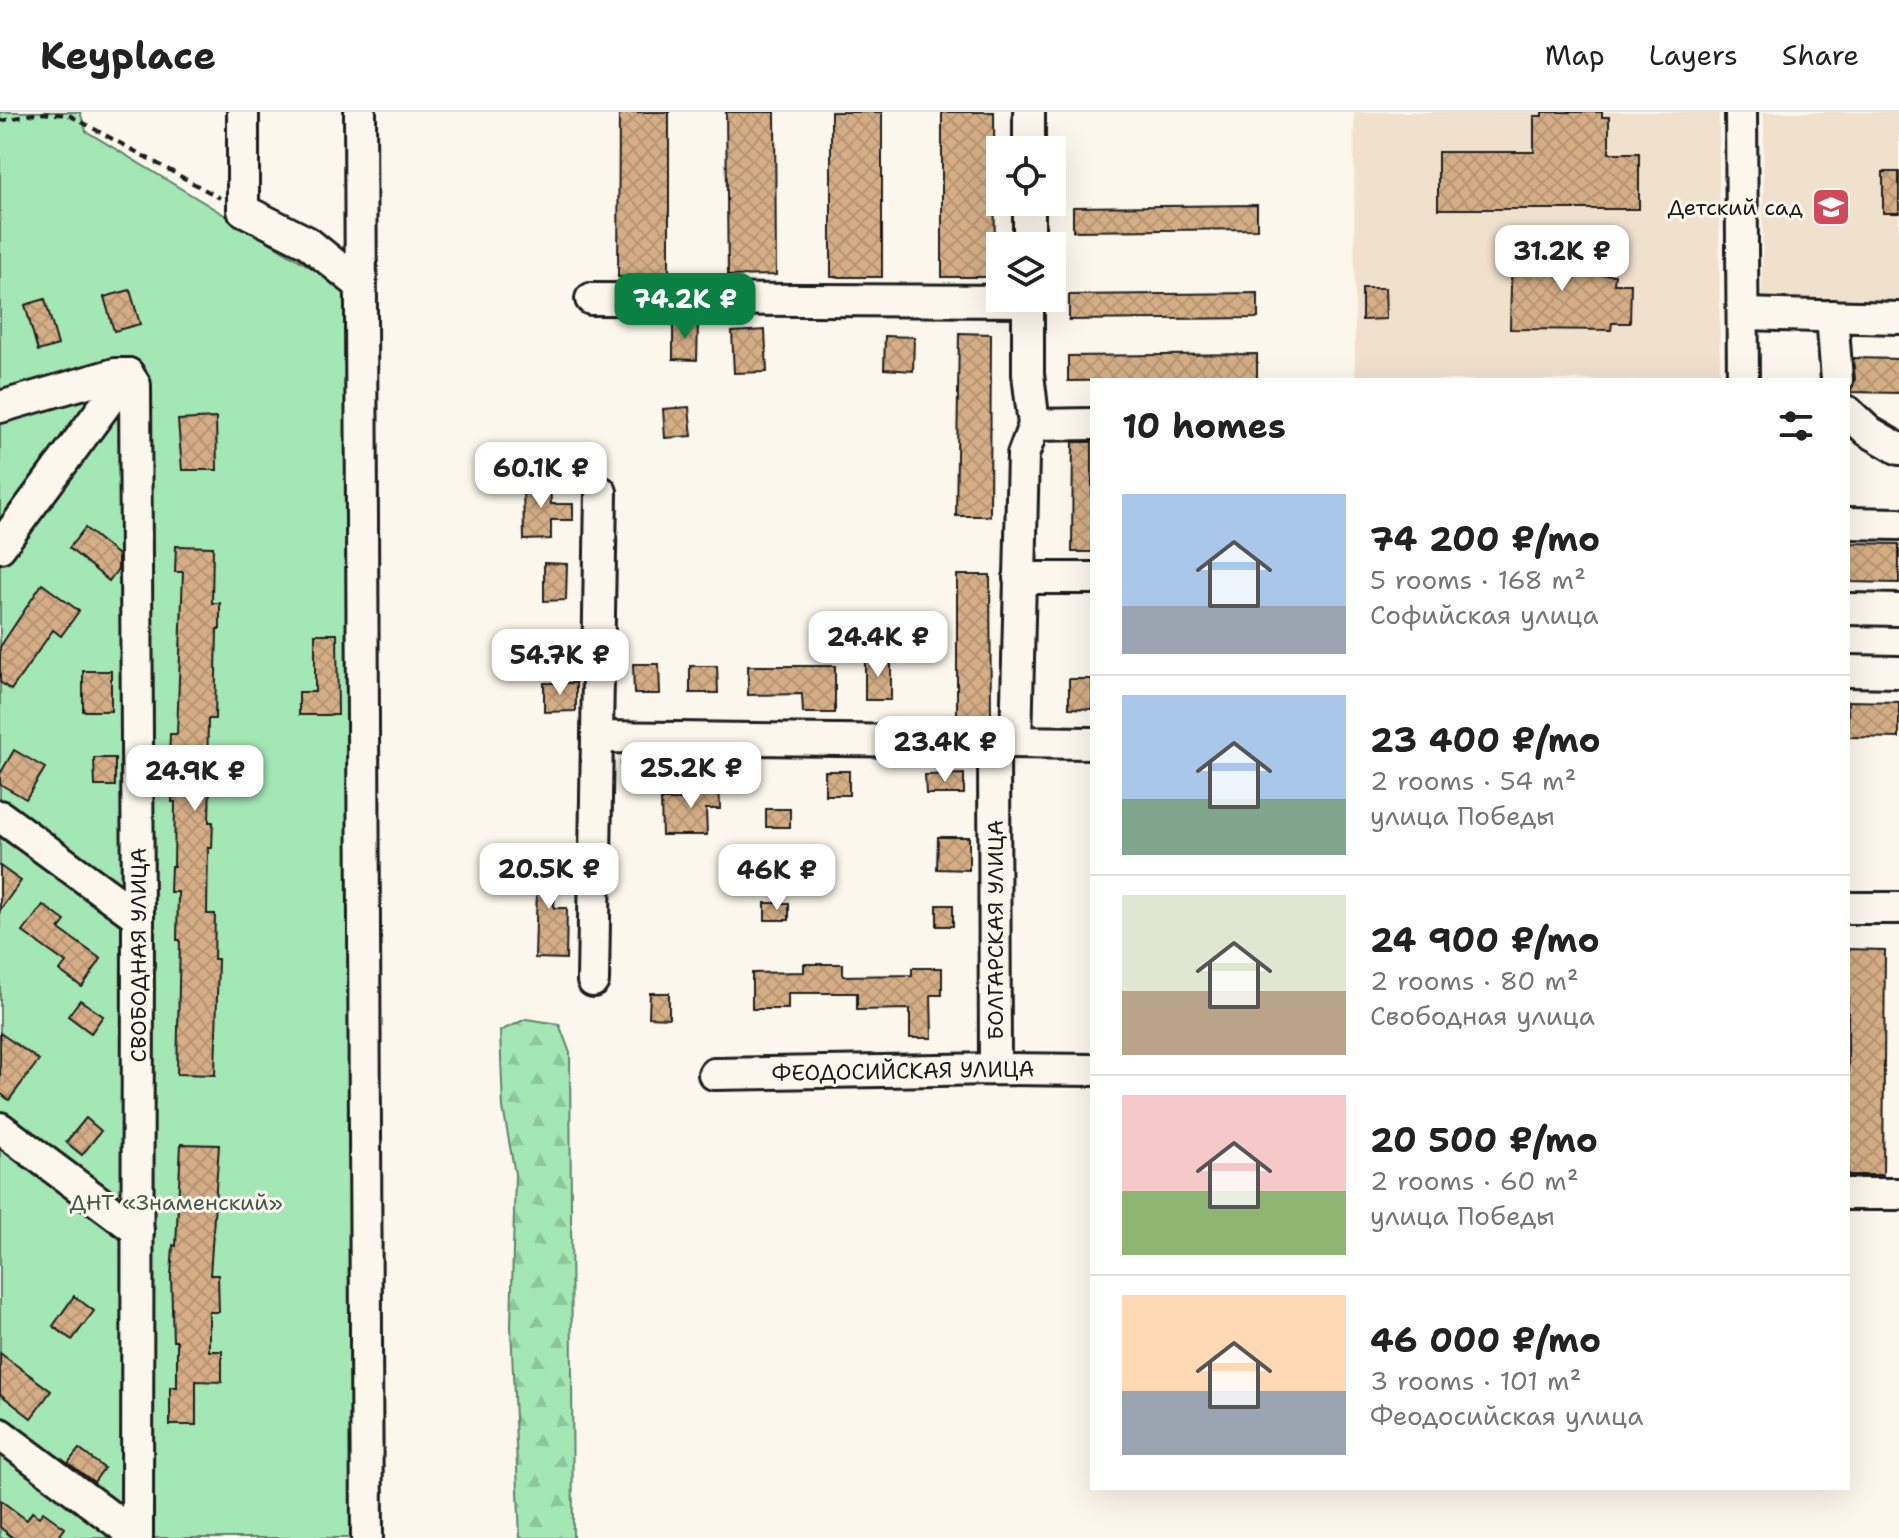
<!DOCTYPE html>
<html lang="en">
<head>
<meta charset="utf-8">
<style>
	body { margin:0; font-family:"Shantell Sans",sans-serif; background:#f2f2f2; color:#222; height:100vh; display:flex; flex-direction:column; font-size:30px; white-space:nowrap }
	* { box-sizing:border-box; margin:0 }
	p { font-size:26px; color:#767676 }
	.icon { flex:none; width:44px; height:44px; fill:none; stroke:currentColor; stroke-width:2; stroke-linecap:round; stroke-linejoin:round }
	.map { position:relative; flex:1; overflow:hidden }
	.panel { position:absolute; left:1090px; top:266px; width:760px; height:1112px; display:flex; flex-direction:column; background:#fff; border-radius:0px; box-shadow:0 8px 32px #0002 }
	.panel>* { flex:none }
	.tools { position:absolute; left:986px; top:24px; display:grid; gap:16px }
	.tools a { display:grid; place-items:center; width:80px; height:80px; border-radius:0px; background:#fff; box-shadow:0 8px 32px #0002; font-size:40px }
	.price { position:absolute; translate:-50% -68px; padding:0 18px; border-radius:16px; background:#fff; color:#222; font-size:26px; line-height:52px; filter:drop-shadow(0 2px 4px #0008) }
	.price::after { content:''; position:absolute; left:50%; top:48px; width:24px; height:18px; margin-left:-12px; background:inherit; clip-path:polygon(0 0,100% 0,50% 100%) }
	.price.on { background:#0b8043; color:#fff }
	ul { padding:0; list-style:none }
	li { display:flex; align-items:center; gap:24px; height:200px; padding:0 32px }
	li+li { border-top:2px solid #e0e0e0 }
	li span { display:grid; place-items:center; flex:none; width:224px; height:160px; border-radius:0px; color:#555 }
	li>.icon { margin-inline-start:auto }
	span .icon { width:96px; height:96px; fill:#fffc; stroke-width:1 }
	li b { font-size:34px }
	h2 { display:flex; justify-content:space-between; align-items:center; height:96px; padding:0 32px; font-size:34px }
	header { display:flex; align-items:center; gap:48px; box-sizing:border-box; height:112px; padding:0 40px; background:#fff; border-bottom:2px solid #e0e0e0 }
	header strong { font-size:38px }
	nav { display:flex; gap:44px; margin-inline-start:auto; font-size:28px }
	.map>svg:first-child { display:block }
</style>
</head>
<body>
<header>
<strong>Keyplace</strong>
<nav><a>Map</a><a>Layers</a><a>Share</a></nav>
</header>
<div class="map">
<svg width="1899" height="1426" viewBox="0 0 1899 1426">
	<defs>
		<pattern id="forest-firs" width="22" height="20" patternUnits="userSpaceOnUse" patternTransform="scale(2)"><rect width="22" height="20" fill="#a3e8b4"/><path d="M5 1l3.5 6h-7zM16 11l3.5 6h-7z" fill="#8cc69a"/></pattern>
		<pattern id="building-cross-hatch" width="8" height="8" patternUnits="userSpaceOnUse" patternTransform="scale(2)"><rect width="8" height="8" fill="#d5ae86"/><path d="M0 0l8 8M0 8l8-8" fill="none" stroke="#b69573"/></pattern>
	</defs>
	<rect width="100%" height="100%" fill="#fbf7ec"/>
	<filter id="ink" filterUnits="userSpaceOnUse"><feTurbulence type="fractalNoise" baseFrequency=".0125" numOctaves="2"/><feDisplacementMap in="SourceGraphic" scale="16" xChannelSelector="R" yChannelSelector="G"/><feConvolveMatrix kernelMatrix="1 2 1 2 8 2 1 2 1" color-interpolation-filters="sRGB"/></filter>
	<g filter="url(#ink)">
		<!-- built -->
		<g fill="#f0e1cd">
			<polygon points="1354,0 1719,0 1720,268 1355,268"/>
			<polygon points="1764,0 1899,0 1899,191 1762,190"/>
		</g>
		<!-- forest -->
		<polygon fill="url(#forest-firs)" stroke="#608268" stroke-width="2" points="526,907 559,912 570,941 573,1426 520,1426 511,1214 515,1062 503,996 500,919"/>
		<!-- garden -->
		<polygon fill="#a3e8b4" stroke="#608268" stroke-width="2" points="0,0 80,0 86,19 348,178 354,1426 0,1426"/>
		<!-- building -->
		<g fill="url(#building-cross-hatch)" stroke="#1c1c1c" stroke-width="2">
			<polygon points="619,0 669,0 669,165 618,165"/>
			<polygon points="726,0 775,0 776,163 728,164"/>
			<rect x="831" y="0" width="51" height="165"/>
			<polygon points="942,0 994,0 995,165 942,165"/>
			<polygon points="1542,0 1602,0 1602,5 1609,5 1609,41 1639,41 1639,97 1438,97 1438,40 1534,40 1534,4 1542,4"/>
			<rect x="1883" y="60" width="16" height="41"/>
			<polygon points="1257,93 1257,117 1073,119 1073,95"/>
			<polygon points="1512,132 1567,133 1566,161 1615,163 1614,172 1631,172 1630,211 1612,211 1611,218 1510,217"/>
			<polygon points="1362,176 1385,176 1386,207 1362,208"/>
			<polygon points="130,178 140,212 114,219 104,185"/>
			<polygon points="1258,181 1258,206 1069,208 1069,183"/>
			<polygon points="45,187 58,233 38,239 25,193"/>
			<polygon points="673,210 698,211 697,248 673,247"/>
			<polygon points="765,218 767,260 734,261 732,220"/>
			<polygon points="959,221 991,222 990,404 956,404"/>
			<polygon points="885,224 914,225 913,259 884,257"/>
			<polygon points="1257,242 1257,267 1068,269 1068,244"/>
			<polygon points="1853,246 1899,247 1899,281 1850,280 1855,267"/>
			<polygon points="689,295 692,324 665,326 663,297"/>
			<polygon points="216,306 217,358 182,358 178,308"/>
			<polygon points="1073,330 1092,330 1092,440 1072,440"/>
			<polygon points="523,367 550,367 551,392 573,392 573,408 551,408 551,427 524,428"/>
			<polygon points="85,416 118,443 118,457 109,469 69,436"/>
			<polygon points="1848,431 1899,432 1899,471 1848,470"/>
			<polygon points="176,434 213,435 212,491 220,491 220,517 217,517 215,607 208,607 207,665 210,665 209,710 213,710 212,736 208,736 207,802 215,802 214,847 218,847 215,963 177,962 180,828 177,828 178,780 170,780 171,754 174,754 175,690 172,690 173,648 169,648 170,622 177,622 183,460 175,460"/>
			<polygon points="544,451 567,452 566,488 544,489"/>
			<polygon points="957,463 990,463 991,607 957,607"/>
			<polygon points="42,472 79,499 61,524 53,518 11,578 0,570 0,535"/>
			<polygon points="315,522 337,522 338,603 299,603 299,580 315,580"/>
			<rect x="865" y="546" width="26" height="42"/>
			<polygon points="633,552 659,552 660,582 634,582"/>
			<polygon points="690,554 717,554 718,581 690,581"/>
			<polygon points="748,554 835,554 835,601 803,601 802,582 748,583"/>
			<rect x="83" y="559" width="28" height="40"/>
			<polygon points="1069,567 1092,567 1092,597 1069,596"/>
			<polygon points="544,571 576,571 576,599 544,600"/>
			<polygon points="1848,589 1899,590 1899,626 1848,625"/>
			<polygon points="14,638 45,656 26,687 0,672 0,662"/>
			<polygon points="94,646 115,646 115,674 95,674"/>
			<rect x="621" y="650" width="19" height="19"/>
			<rect x="825" y="659" width="24" height="24"/>
			<polygon points="964,662 964,682 926,682 925,663"/>
			<polygon points="691,667 719,667 720,697 706,697 707,723 662,723 661,688 691,688"/>
			<rect x="766" y="697" width="24" height="18"/>
			<polygon points="938,725 969,725 969,758 937,757"/>
			<polygon points="538,737 557,738 554,796 567,796 566,847 535,846"/>
			<polygon points="0,754 21,769 0,798"/>
			<rect x="765" y="791" width="24" height="17"/>
			<polygon points="43,793 65,809 59,817 101,847 82,875 60,859 66,851 23,820"/>
			<rect x="937" y="793" width="16" height="21"/>
			<polygon points="1848,837 1885,838 1883,1063 1848,1063"/>
			<polygon points="804,852 843,852 843,864 912,863 912,856 942,856 942,883 931,883 932,926 910,926 910,897 857,898 857,881 788,881 788,897 752,897 752,861 804,860"/>
			<polygon points="650,881 669,881 669,906 649,905"/>
			<polygon points="80,888 103,904 91,921 68,904"/>
			<polygon points="0,921 39,948 9,988 0,981"/>
			<polygon points="86,1006 101,1019 82,1043 66,1030"/>
			<polygon points="181,1032 219,1033 210,1163 218,1163 219,1200 209,1200 209,1239 222,1239 222,1270 196,1269 196,1313 170,1313 170,1275 177,1275 177,1229 173,1229 171,1164 173,1133 176,1134"/>
			<polygon points="74,1184 94,1199 72,1228 53,1214"/>
			<polygon points="0,1241 51,1279 31,1306 0,1282"/>
			<polygon points="79,1337 104,1356 94,1370 68,1351"/>
			<polygon points="0,1388 27,1408 32,1400 39,1405 43,1400 65,1416 58,1426 13,1426 0,1415"/>
		</g>
		<g fill="none" stroke-linecap="round" stroke-linejoin="round">
			<!-- minor casing -->
			<g stroke="#1c1c1c" stroke-width="36">
				<g id="minor">
					<polyline points="243,0 243,98 307,130 359,172"/>
					<polyline points="360,0 367,1426"/>
					<polyline points="1741,0 1743,268"/>
					<polyline points="1029,38 1029,0"/>
					<polyline points="1029,134 1029,90"/>
					<polyline points="591,187 1028,189"/>
					<polyline points="1744,202 1899,206"/>
					<polyline points="1832,204 1837,268"/>
					<polyline points="128,262 135,273 138,805 137,1426"/>
					<polyline points="0,295 115,262 128,262"/>
					<polyline points="1848,300 1868,319 1899,337"/>
					<polyline points="1034,313 1092,312"/>
					<polyline points="1848,411 1899,412"/>
					<polyline points="0,435 128,262"/>
					<polyline points="1019,466 1092,466"/>
					<polyline points="1848,497 1899,498"/>
					<polyline points="1848,559 1899,560"/>
					<polyline points="597,625 1092,631"/>
					<polyline points="994,630 995,957"/>
					<polyline points="1016,630 1023,343 1034,313 1028,262 1028,186"/>
					<polyline points="0,704 138,805"/>
					<polyline points="1848,796 1899,796"/>
					<polyline points="593,869 601,380"/>
					<polyline points="714,962 995,957 1092,958"/>
					<polyline points="0,1016 138,1119"/>
					<polyline points="1848,1082 1899,1082"/>
					<polyline points="0,1322 137,1425"/>
				</g>
			</g>
			<!-- path -->
			<polyline stroke="#1c1c1c" stroke-width="4" stroke-dasharray="8 6" stroke-linecap="butt" points="0,9 38,1 69,3 220,86"/>
			<!-- minor -->
			<use href="#minor" stroke="#fbf7ec" stroke-width="30"/>
		</g>
	</g>
	<!-- icons -->
	<defs>
		<g id="school-square" transform="scale(2)"><rect x="-9" y="-9" width="18" height="18" rx="4" fill="#d1495b" stroke="#fbf7ec"/><path d="M0-5L7-2L0 1L-7-2ZM-4 1L0 2.5L4 1V4Q0 6-4 4Z" fill="#fff"/></g>
	</defs>
	<g fill-rule="evenodd">
		<use href="#school-square" x="1831" y="95"/>
	</g>
	<g text-anchor="middle" dominant-baseline="central" stroke-width="6" stroke-linejoin="round" paint-order="stroke">
		<!-- poi labels -->
		<g font-size="22" fill="#1c1c1c" stroke="#fbf7ec" text-anchor="end">
			<text x="1803" y="95">Детский сад</text>
		</g>
		<!-- street labels -->
		<g font-size="22" fill="#1c1c1c" stroke="#fbf7ec">
			<text transform="translate(995 818) rotate(-90)">БОЛГАРСКАЯ УЛИЦА</text>
			<text transform="translate(138 843) rotate(-90)">СВОБОДНАЯ УЛИЦА</text>
			<text transform="translate(903 959) rotate(-1)">ФЕОДОСИЙСКАЯ УЛИЦА</text>
		</g>
		<!-- park labels -->
		<g font-size="22" fill="#44594a" stroke="#fbf7ec">
			<text x="176" y="1090">ДНТ «Знаменский»</text>
		</g>
	</g>
</svg>
<div class="tools">
<a><svg class="icon" aria-label="locate" viewBox="0 0 24 24"><circle cx="12" cy="12" r="6"/><path d="M12 2v4M12 18v4M2 12h4M18 12h4"/></svg></a>
<a><svg class="icon" aria-label="layers" viewBox="0 0 24 24"><path d="M12 4l9 5-9 5-9-5zM3 14l9 5 9-5"/></svg></a>
</div>
<b class="price" style="left:1562px;top:181px">31.2K ₽</b>
<b class="price on" style="left:685px;top:229px">74.2K ₽</b>
<b class="price" style="left:541px;top:398px">60.1K ₽</b>
<b class="price" style="left:878px;top:567px">24.4K ₽</b>
<b class="price" style="left:560px;top:585px">54.7K ₽</b>
<b class="price" style="left:945px;top:672px">23.4K ₽</b>
<b class="price" style="left:691px;top:698px">25.2K ₽</b>
<b class="price" style="left:195px;top:701px">24.9K ₽</b>
<b class="price" style="left:549px;top:799px">20.5K ₽</b>
<b class="price" style="left:777px;top:800px">46K ₽</b>
<section class="panel">
<h2>10 homes<svg class="icon" aria-label="filters" viewBox="0 0 24 24"><path d="M4 7h16M4 17h16"/><circle cx="9" cy="7" r="2"/><circle cx="15" cy="17" r="2"/></svg></h2>
<ul>
<li><span style="background:linear-gradient(#a9c7e8 70%,#9aa5b1 0)"><svg class="icon" aria-label="home" viewBox="0 0 24 24"><path d="M3 11l9-7 9 7M6 9v11h12V9"/></svg></span><div><b>74 200 ₽/mo</b><p>5 rooms · 168 m²</p><p>Софийская улица</p></div></li>
<li><span style="background:linear-gradient(#a9c7e8 65%,#7fa58c 0)"><svg class="icon" aria-label="home" viewBox="0 0 24 24"><path d="M3 11l9-7 9 7M6 9v11h12V9"/></svg></span><div><b>23 400 ₽/mo</b><p>2 rooms · 54 m²</p><p>улица Победы</p></div></li>
<li><span style="background:linear-gradient(#dfe7d0 60%,#b9a48a 0)"><svg class="icon" aria-label="home" viewBox="0 0 24 24"><path d="M3 11l9-7 9 7M6 9v11h12V9"/></svg></span><div><b>24 900 ₽/mo</b><p>2 rooms · 80 m²</p><p>Свободная улица</p></div></li>
<li><span style="background:linear-gradient(#f6c9c9 60%,#8fb573 0)"><svg class="icon" aria-label="home" viewBox="0 0 24 24"><path d="M3 11l9-7 9 7M6 9v11h12V9"/></svg></span><div><b>20 500 ₽/mo</b><p>2 rooms · 60 m²</p><p>улица Победы</p></div></li>
<li><span style="background:linear-gradient(#ffd9b3 60%,#9aa5b1 0)"><svg class="icon" aria-label="home" viewBox="0 0 24 24"><path d="M3 11l9-7 9 7M6 9v11h12V9"/></svg></span><div><b>46 000 ₽/mo</b><p>3 rooms · 101 m²</p><p>Феодосийская улица</p></div></li>
</ul>
</section>
</div>
</body>
</html>
